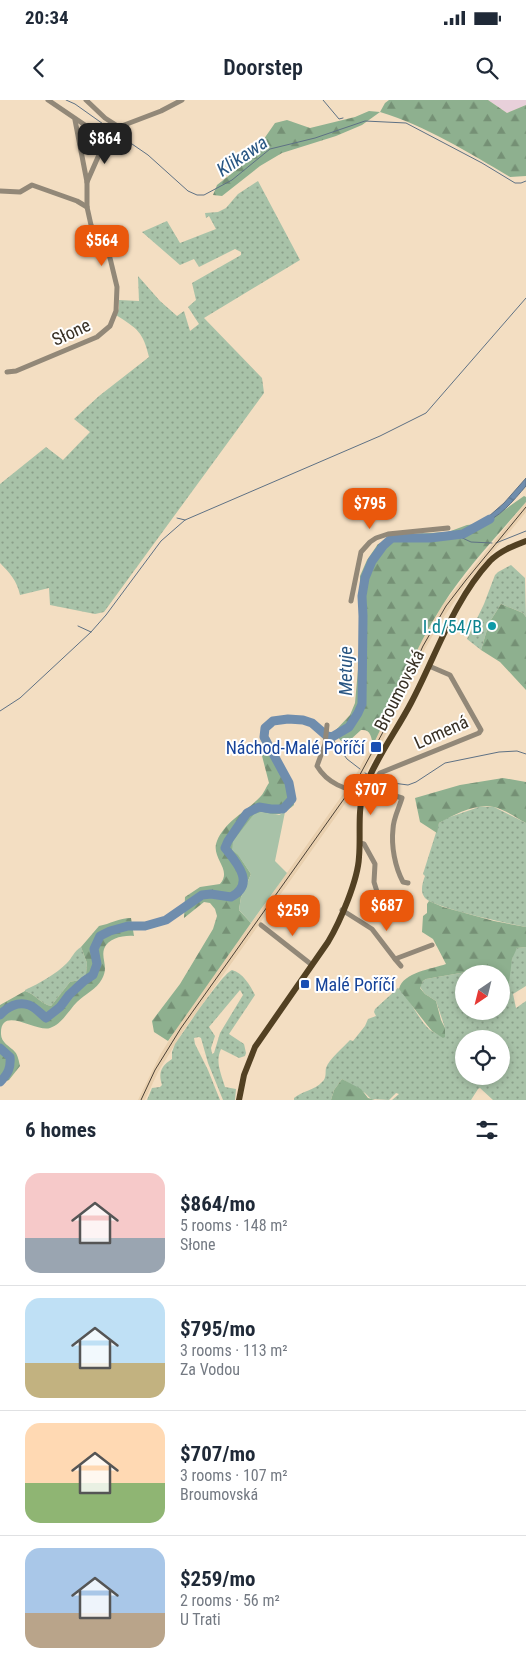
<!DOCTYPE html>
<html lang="en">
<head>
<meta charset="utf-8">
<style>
	body { margin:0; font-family:"Roboto Condensed",sans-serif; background:#f6f6f7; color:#1f2937; height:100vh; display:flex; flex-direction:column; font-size:19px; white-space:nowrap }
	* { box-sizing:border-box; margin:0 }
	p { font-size:16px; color:#747a83 }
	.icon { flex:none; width:28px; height:28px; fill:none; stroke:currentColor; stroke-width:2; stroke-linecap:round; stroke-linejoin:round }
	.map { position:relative; height:1000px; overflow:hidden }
	.drawer { display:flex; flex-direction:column; background:#fff; flex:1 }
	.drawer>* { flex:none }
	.needle { width:32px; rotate:215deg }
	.tools { position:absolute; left:455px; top:865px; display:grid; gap:10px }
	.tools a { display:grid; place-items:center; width:55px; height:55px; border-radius:50%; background:#fff; box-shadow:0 2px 8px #0003; font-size:25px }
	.price { position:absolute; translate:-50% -42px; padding:0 11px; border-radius:10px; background:#ea580c; color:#fff; font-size:16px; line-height:32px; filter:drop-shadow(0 1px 2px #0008) }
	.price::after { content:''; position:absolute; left:50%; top:30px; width:15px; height:11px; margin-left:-8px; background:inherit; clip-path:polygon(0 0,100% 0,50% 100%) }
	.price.on { background:#222; color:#fff }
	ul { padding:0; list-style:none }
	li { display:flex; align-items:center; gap:15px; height:125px; padding:0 25px }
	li+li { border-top:1px solid #e0e1e3 }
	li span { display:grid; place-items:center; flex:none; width:140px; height:100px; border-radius:15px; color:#555 }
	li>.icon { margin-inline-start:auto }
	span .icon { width:60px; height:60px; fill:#fffc; stroke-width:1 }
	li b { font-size:21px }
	h2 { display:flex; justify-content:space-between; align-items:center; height:60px; padding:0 25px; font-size:21px }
	.status { display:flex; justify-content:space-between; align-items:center; height:35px; padding:0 25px; background:#fff; direction:ltr }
	.status svg { height:14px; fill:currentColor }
	header { display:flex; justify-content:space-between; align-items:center; height:65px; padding:0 25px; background:#fff; font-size:22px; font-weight:600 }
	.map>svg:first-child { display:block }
</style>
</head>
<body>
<div class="status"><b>20:34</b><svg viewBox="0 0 49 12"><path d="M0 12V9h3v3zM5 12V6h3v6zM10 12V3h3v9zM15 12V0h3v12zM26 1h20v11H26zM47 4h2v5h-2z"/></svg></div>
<header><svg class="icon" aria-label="back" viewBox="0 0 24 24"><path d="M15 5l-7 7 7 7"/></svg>Doorstep<svg class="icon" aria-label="search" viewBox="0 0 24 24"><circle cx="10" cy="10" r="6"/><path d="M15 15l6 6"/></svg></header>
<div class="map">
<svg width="526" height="1000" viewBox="0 0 526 1000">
	<defs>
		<pattern id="grass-dots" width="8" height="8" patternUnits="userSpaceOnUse" patternTransform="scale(1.25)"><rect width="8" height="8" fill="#a8c2a8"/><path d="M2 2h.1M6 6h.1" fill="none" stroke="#8a9e89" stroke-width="1.8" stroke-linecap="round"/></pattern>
		<pattern id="forest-firs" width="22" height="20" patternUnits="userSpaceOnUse" patternTransform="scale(1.25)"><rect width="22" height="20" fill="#8eb08f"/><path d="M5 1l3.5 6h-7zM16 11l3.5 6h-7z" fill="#759075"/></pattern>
		<pattern id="water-ripples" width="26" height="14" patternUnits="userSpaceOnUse" patternTransform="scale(1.25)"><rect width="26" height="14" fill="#6f8dad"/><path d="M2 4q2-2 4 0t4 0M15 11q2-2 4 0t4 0" fill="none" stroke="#5c748d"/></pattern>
	</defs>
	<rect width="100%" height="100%" fill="#f3dec2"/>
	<!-- commercial -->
	<polygon fill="#e8d0da" points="488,0 526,0 526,5 507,13"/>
	<!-- built -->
	<polygon fill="#e9d0af" points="526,402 526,412 468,482 441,521 426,547 379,649 359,684 184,930 158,972 145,1000 138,1000 160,955 178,926 353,680 380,630 420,544 443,504"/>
	<!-- grass -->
	<g fill="url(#grass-dots)" fill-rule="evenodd">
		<path d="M 258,81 L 300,160 L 204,218 L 262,278 L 264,293 L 104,512 L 95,514 L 50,505 L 49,488 L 20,495 C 17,481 10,473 0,463 L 0,384 L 46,347 L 63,360 L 90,332 L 74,319 L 99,296 L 149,257 C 143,232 138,229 116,215 L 119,208 L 119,200 L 139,201 L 138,176 L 160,201 L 177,216 L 184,211 L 190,231 L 199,224 L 188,207 L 196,200 L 192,183 L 241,155 L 241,152 L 235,149 L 199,167 L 194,159 L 180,165 L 142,132 L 167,121 L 180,143 L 216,129 L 209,116 L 206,118 L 205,113 L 218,112 L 226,108 L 238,94 Z"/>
		<polygon points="511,465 525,478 526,517 523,513 501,504 489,523 481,550 467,539 484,504 495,475 498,472"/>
		<path d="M 479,707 L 494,707 L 526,723 L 526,827 C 510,824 434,808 425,798 C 420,792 422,784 425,776 L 423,774 L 439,723 L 447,718 Z"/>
		<path d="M 81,847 L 87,863 L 86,874 L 79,880 L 70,882 L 51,906 C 41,904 35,894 25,891 L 25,890 C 40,883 56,874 67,863 C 72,858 74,851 81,847 Z"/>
		<path d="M 526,847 L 526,886 L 513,894 L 516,908 L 526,901 L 526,1000 L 493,1000 L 480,988 L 478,989 L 471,1000 L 392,1000 L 399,994 L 396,993 L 389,1000 L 371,999 L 365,993 L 342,979 L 334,990 L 331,1000 L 294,1000 L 294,998 C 302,991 315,990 322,982 C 327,978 325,972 326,968 C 329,959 344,947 350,940 L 353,941 L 365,926 L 368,919 L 376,916 L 374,912 L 375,909 L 398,888 C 411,899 417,918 430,930 C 434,933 440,935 445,937 L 445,928 L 436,901 L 425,894 L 420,887 L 423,881 L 426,879 L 472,871 L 477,874 L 464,874 L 464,886 L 462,887 L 464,889 L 464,911 L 501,911 L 501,890 L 503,889 L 514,852 L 517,848 ZM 464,939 L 501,939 L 501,976 L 464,976 Z"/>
		<path d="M 232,870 C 243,873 250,885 255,895 L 229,934 L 244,944 L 246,953 L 245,956 L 239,958 L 221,949 C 215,962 221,973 225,987 L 236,989 L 235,1000 L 223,1000 L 208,963 L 201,938 L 199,937 L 194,938 L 195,944 L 208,970 L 220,1000 L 147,1000 L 152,988 L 160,987 L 162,985 C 158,973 161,966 172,959 L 172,952 L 175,944 C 184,931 222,874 232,870 ZM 240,890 L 243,895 L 220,933 L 214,953 L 212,954 L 211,948 L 215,936 L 209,927 Z"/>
	</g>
	<!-- forest -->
	<g fill="url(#forest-firs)">
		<path d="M 389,0 L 488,0 L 507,13 L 526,5 L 526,76 L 510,77 C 468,52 426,26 380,12 L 362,25 L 336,36 L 282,53 L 260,66 L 222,96 L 213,95 L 217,85 L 250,59 L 275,23 L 287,20 L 310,28 L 355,17 L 369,11 L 380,12 L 385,3 Z"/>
		<path d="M 524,396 L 526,397 L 526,402 C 498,435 466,468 442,506 C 414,549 396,599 373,645 C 371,637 371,629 361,630 L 349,641 L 341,641 L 334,632 L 350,615 L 355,603 L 360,547 L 360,476 L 367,460 L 378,444 L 411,434 L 448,432 L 467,425 L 486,423 Z"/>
		<polygon points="501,504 523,513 526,517 526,590 500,562 481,550 489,523"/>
		<path d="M 269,640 C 282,660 291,681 294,705 C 281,716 277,716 261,712 L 233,750 L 238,754 L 251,774 L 241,797 L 239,810 L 251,823 L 168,941 L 154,932 L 152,921 L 180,884 L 213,829 L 217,816 L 215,809 L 210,803 L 204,802 L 184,818 L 185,797 L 200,787 L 220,784 C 233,769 210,758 217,741 C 225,721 246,712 261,696 C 264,693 266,687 269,683 L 261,652 L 262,645 Z"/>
		<path d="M 503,678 L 526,682 L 526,723 C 516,718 506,710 494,707 C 477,703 454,714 439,723 L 437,733 L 420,722 L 415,698 L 460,685 Z"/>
		<path d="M 429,801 L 443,807 L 494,821 L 526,827 L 526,847 L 517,848 L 512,859 L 509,883 L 501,890 L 501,874 L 477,874 L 472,871 L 426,879 L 423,881 L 420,888 L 425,894 L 436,901 L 441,920 L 445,928 L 445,937 L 443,938 L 432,931 L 427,925 L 399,889 C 403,872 432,869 446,864 L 433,839 L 422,832 L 423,816 L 427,813 L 427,804 Z"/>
		<path d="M 131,818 L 134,836 C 124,835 108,838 104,849 C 101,859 109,867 102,879 C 96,890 86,893 77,902 C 69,910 62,924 50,928 C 37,933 0,904 1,934 C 1,943 10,946 15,952 C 18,955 19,962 20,966 L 9,980 L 0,983 L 0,905 L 25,891 C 35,894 41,904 51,906 L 70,882 L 79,880 L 86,874 L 87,863 L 81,847 L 99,826 C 110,824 119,818 131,818 Z"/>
		<polygon points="342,979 361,989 368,998 375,1000 331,1000 334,990"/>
	</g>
	<!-- park -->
	<polygon fill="#a8c2a8" points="261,712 279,715 285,712 275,761 287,773 251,823 239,810 241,797 251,774 238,755 232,750 233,741 254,714"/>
	<!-- water -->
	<path fill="url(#water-ripples)" stroke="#5e7184" d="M 526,378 L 526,386 C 513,401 499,419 480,424 L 504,403 Z"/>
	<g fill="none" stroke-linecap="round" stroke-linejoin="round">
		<!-- stream -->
		<g stroke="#5e7184" stroke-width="1">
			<polyline points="66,0 75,4 113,31"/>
			<polyline points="323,0 339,19 343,18"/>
			<polyline points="116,33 148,55 188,91 197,95 204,95 232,80 270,49 315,38 365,21 406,23 482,63 515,83 521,83 526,81"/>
			<polyline points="177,418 185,420"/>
			<polyline points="456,435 471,442 492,443"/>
			<polyline points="496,443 526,431"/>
			<polyline points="78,526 91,532"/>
			<polyline points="0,611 20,598 91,532 106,515 161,441 185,420 380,336 426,313 526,198"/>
			<polyline points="331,637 347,659 360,669"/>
			<polyline points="365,673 367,674"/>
			<polyline points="378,681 408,685 416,682 445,663 499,652 517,651 526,654"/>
		</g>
		<!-- river -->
		<g stroke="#6f8dad" stroke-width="9">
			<path d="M 0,915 C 7,907 18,901 29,905 C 35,907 41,914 46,918 L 60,907 L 69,895 L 84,881 L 93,875 L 97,864 L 94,849 L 100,836 L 110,831 L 128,826 L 145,826 L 166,820 L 202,795 L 211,794 L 231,797 C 256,784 237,763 225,748 L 228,741 L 247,713 L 259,707 L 271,709 L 283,709 L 292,699 L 289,683 L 264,637 L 265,628 L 273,621 L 288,619 L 303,620 L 312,623 L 327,636 L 332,637 L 349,627 L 358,613 L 362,604 L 363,516 L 362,496 L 365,478 L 372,461 L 383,446 L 392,438 L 430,438 L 463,434 L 490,419"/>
			<path d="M 0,948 L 10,957 C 11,968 8,974 0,982"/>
		</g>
		<!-- minor -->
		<g stroke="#928878" stroke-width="5">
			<polyline points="48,0 107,40"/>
			<polyline points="86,0 105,18 119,27"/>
			<polyline points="119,27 161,11 182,0"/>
			<polyline points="87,82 102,48 119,27"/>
			<polyline points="0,91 20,92 32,85 77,101 87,107"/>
			<polyline points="7,272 16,271 97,237 110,226 116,211 117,187 110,158 107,150 91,125 87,107 87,82 75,20"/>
			<polyline points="351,501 361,452 370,442 376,438 388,434 448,428"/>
			<path d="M 327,625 L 325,644 L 317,666 C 327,683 346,691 364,691"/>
			<path d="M 370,688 L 402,698 C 399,708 393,719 393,729 C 391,746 395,767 403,782 L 408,783"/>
			<polyline points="372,689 373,683 380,673 479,633 481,630 450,575 429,566"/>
			<polyline points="360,743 364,744 375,764 374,782 378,795 384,802 394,806"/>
			<polyline points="342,810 372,829 395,859 432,845"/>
			<polyline points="261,825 312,865"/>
			<polyline points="395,859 401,866"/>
		</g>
		<!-- major -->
		<path stroke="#524022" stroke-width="6" d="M 239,1000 L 244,975 L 255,947 L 328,842 C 340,822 358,780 359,757 C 361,735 357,711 364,690 C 374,661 397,630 411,603 C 436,556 453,501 490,461 C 500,451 513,446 526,441"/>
		<!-- rail -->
		<polyline stroke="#4b4135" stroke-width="1" points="141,1000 155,970 181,928 356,682 383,632 423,546 446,506 466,480 526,407"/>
	</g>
	<!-- markers -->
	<circle fill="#0f9aa8" stroke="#fff" stroke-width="2" cx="492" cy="526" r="5"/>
	<g fill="#1a4fb4" stroke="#fff" stroke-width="2">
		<rect x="370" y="641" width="12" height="12" rx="2.5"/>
		<rect x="300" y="879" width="10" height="10" rx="2.5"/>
	</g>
	<g text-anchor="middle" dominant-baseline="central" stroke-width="4" stroke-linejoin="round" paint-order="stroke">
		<!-- street labels -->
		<g font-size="18" fill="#383025" stroke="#fff">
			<text transform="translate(71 232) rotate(-25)">Słone</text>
			<text transform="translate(399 590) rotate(-63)">Broumovská</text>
			<text transform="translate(441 632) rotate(-24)">Lomená</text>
		</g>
		<!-- culture labels -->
		<g font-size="18" fill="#0d838f" stroke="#fff" text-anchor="end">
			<text x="482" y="526">I.d/54/B</text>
		</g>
		<!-- transit labels -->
		<g font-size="18" fill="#164399" stroke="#fff" text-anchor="end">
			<text x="365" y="647">Náchod-Malé Poříčí</text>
			<text x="315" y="884" text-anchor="start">Malé Poříčí</text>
		</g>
		<!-- water labels -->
		<g font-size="19" font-style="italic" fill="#295683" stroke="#fff">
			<text transform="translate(242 56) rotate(-34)">Klikawa</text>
			<text transform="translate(345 571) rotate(-90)">Metuje</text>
		</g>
	</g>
</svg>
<div class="tools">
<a><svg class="needle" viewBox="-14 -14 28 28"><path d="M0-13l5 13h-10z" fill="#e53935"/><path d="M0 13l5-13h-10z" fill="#747a83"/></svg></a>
<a><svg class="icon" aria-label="locate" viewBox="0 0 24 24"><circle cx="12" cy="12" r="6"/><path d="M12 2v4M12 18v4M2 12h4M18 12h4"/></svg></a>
</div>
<b class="price on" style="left:105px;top:65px">$864</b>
<b class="price" style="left:102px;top:167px">$564</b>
<b class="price" style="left:370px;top:430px">$795</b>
<b class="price" style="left:371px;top:716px">$707</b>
<b class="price" style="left:387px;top:832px">$687</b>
<b class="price" style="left:293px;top:837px">$259</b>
</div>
<section class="drawer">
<h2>6 homes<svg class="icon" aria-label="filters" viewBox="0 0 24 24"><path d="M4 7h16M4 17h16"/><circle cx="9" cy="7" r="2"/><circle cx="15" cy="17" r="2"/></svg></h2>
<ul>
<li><span style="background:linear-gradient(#f6c9c9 65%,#9aa5b1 0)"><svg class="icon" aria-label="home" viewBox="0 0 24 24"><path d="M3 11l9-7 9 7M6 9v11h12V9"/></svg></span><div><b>$864/mo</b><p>5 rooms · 148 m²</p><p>Słone</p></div></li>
<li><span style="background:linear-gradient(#bfe0f5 65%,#c2b280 0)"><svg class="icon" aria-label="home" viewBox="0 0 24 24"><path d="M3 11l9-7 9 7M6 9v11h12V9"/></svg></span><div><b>$795/mo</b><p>3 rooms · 113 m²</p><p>Za Vodou</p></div></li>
<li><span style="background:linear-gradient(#ffd9b3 60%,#8fb573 0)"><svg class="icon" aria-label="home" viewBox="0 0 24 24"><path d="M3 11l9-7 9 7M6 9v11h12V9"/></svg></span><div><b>$707/mo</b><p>3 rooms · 107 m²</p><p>Broumovská</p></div></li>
<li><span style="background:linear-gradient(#a9c7e8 65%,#b9a48a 0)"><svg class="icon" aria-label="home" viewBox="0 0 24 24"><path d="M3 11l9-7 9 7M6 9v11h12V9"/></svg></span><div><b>$259/mo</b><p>2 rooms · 56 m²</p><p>U Trati</p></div></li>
</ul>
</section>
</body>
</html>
